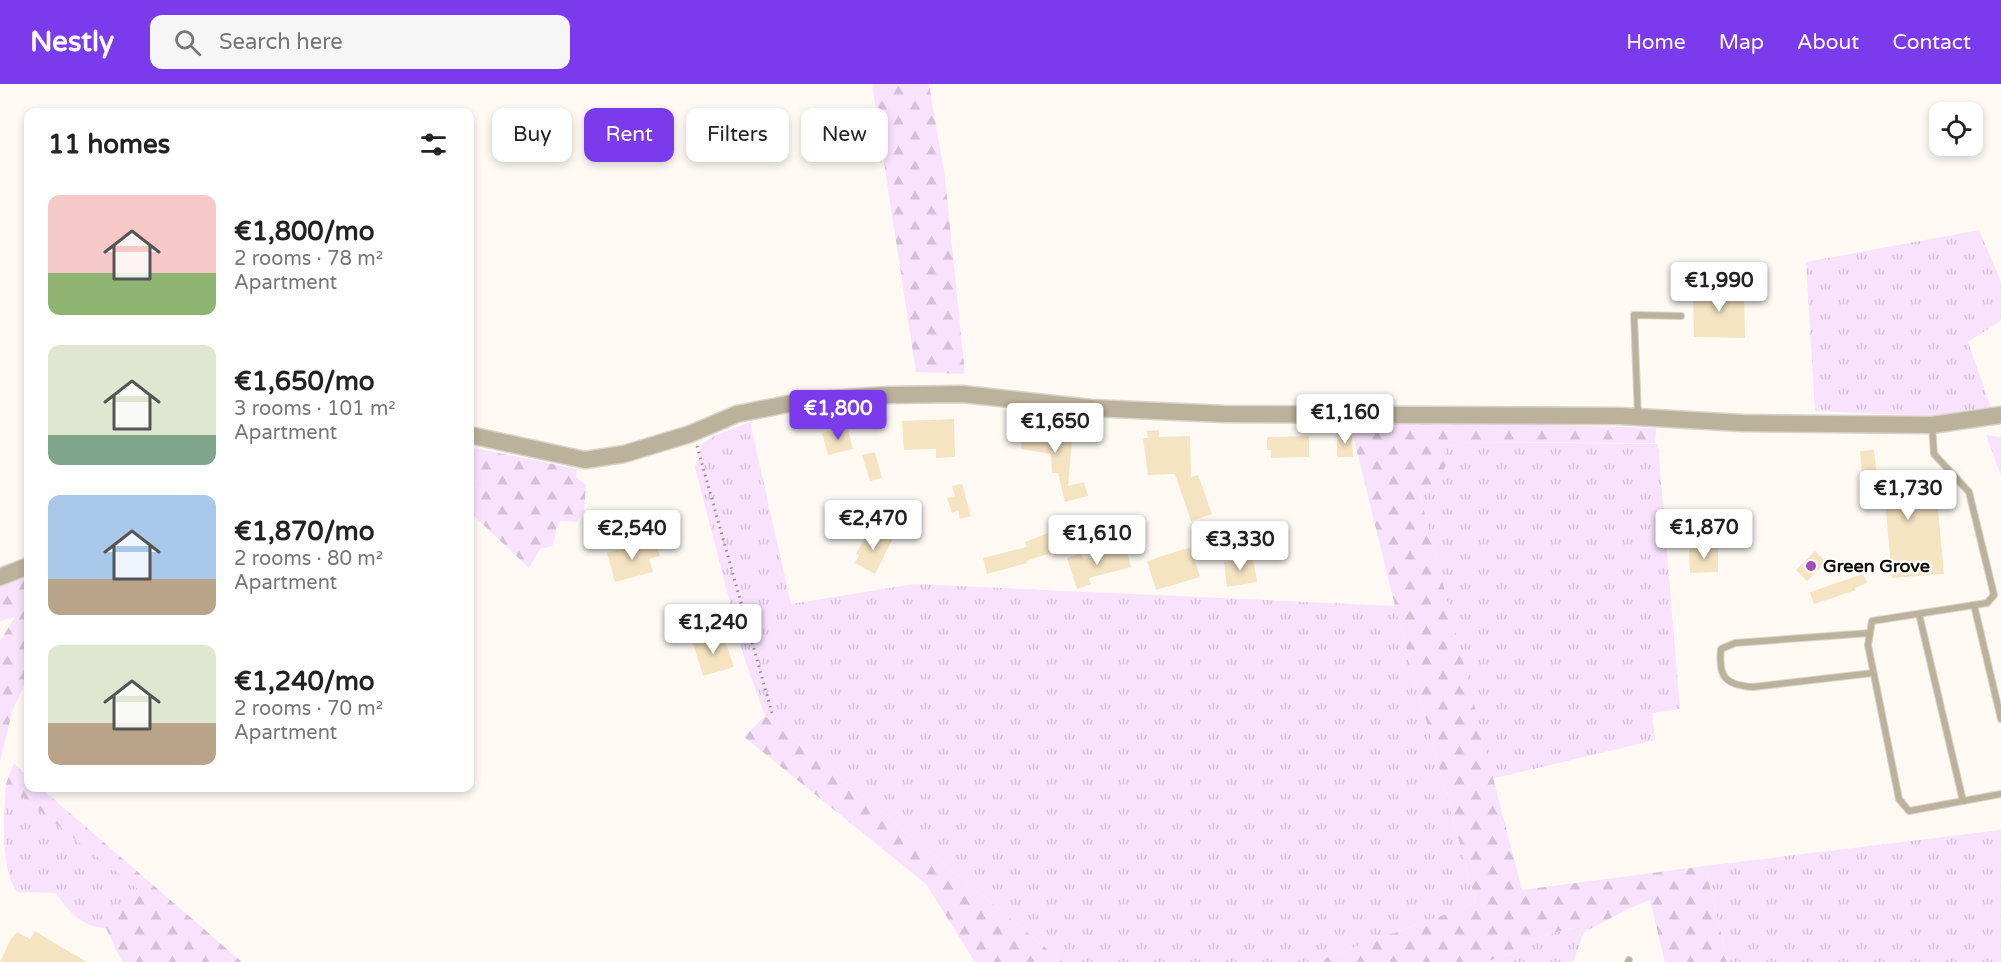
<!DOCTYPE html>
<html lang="en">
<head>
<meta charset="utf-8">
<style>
	body { margin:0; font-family:"Varela Round",sans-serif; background:#f6f6f6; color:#222; height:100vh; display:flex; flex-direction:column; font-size:22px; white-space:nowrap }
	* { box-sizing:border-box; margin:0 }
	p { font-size:20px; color:#767676 }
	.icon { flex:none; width:33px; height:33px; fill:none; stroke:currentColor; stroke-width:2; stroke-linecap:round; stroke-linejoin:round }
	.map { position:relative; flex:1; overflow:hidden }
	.sheet { position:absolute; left:24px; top:24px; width:450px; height:684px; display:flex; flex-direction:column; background:#fff; border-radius:12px; box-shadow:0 3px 9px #0003 }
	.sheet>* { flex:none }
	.top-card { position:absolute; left:492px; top:24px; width:570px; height:54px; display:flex; gap:12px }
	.tools { position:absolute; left:1929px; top:18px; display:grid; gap:12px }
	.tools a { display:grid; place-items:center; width:54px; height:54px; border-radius:12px; background:#fff; box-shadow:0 3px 9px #0003; font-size:30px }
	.price { position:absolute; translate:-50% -51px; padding:0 14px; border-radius:6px; background:#fff; color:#222; font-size:20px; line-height:39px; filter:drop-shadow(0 2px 3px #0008) }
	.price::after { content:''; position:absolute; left:50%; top:36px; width:18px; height:14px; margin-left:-9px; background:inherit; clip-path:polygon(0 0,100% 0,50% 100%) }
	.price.selected { background:#7c3aed; color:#fff }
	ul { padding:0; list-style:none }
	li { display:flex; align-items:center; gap:18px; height:150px; padding:0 24px }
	li span { display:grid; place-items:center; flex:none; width:168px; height:120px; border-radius:12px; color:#555 }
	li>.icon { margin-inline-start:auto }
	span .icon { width:72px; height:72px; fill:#fffc; stroke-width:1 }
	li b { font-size:26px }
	h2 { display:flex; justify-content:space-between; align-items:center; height:72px; padding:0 24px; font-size:26px }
	.pill { padding:0 21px; border-radius:12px; background:#fff; box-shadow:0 3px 9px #0003; font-size:21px; line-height:54px }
	.pill.selected { background:#7c3aed; color:#fff }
	header { display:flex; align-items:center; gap:36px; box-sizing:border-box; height:84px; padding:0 30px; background:#7c3aed; color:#fff }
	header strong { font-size:28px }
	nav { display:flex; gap:33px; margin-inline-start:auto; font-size:21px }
	.search { width:420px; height:54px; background:#f6f6f6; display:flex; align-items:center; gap:15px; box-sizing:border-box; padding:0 21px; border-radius:12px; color:#767676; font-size:22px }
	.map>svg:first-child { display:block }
</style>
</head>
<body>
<header>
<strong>Nestly</strong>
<div class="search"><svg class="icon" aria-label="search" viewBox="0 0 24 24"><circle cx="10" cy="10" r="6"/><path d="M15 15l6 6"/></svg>Search here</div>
<nav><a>Home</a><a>Map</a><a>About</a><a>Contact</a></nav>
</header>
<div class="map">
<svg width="2001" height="878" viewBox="0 0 2001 878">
	<defs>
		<pattern id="grass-tufts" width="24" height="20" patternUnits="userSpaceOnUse" patternTransform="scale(1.5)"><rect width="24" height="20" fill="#f9e2fe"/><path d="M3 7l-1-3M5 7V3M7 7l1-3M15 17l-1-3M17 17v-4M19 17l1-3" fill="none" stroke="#d4c1d8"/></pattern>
		<pattern id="forest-firs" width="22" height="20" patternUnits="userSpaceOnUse" patternTransform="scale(1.5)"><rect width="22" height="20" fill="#f9e2fe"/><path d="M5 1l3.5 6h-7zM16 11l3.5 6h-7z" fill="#d4c1d8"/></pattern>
	</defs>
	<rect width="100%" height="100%" fill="#fefaf3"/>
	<!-- grass -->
	<g fill="url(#grass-tufts)">
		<polygon points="1979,146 2001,198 2001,237 1968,258 1991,323 1929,332 1815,327 1806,178"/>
		<polygon points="750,338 791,520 914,500 1395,522 1476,819 1315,878 1063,878 765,632 744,573 695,383 702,360 716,351"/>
		<polygon points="1986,351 2001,353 2001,392"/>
		<polygon points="1471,358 1658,360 1680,625 1652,629 1655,656 1492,695 1419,406 1438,401 1442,363"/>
		<path d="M 6,700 L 140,806 L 106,844 C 81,843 69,827 55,809 L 17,808 C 0,783 4,732 6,700 Z"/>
		<polygon points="2001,746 2001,878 1728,878 1705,782"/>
		<polygon points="1573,844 1584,848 1573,878 1486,878 1517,867 1516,859"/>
	</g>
	<!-- forest -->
	<g fill="url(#forest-firs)">
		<polygon points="872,0 929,0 945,94 965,290 916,288"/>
		<polygon points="1350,339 1470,339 1656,344 1655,359 1471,358 1443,363 1447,378 1438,401 1419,407 1522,806 1705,782 1728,878 1665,878 1650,816 1630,824 1584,848 1572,844 1517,859 1517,867 1486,878 1315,878 1476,819 1395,522"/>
		<path d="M 470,363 L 577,385 L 576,393 L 586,401 L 584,428 L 576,438 L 560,437 C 554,446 556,453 552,462 L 540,465 L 529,484 L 470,428 Z"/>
		<polygon points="28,489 28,593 12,628 0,678 0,557 15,533 0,537 0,500"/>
		<polygon points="765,632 1063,878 975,878 926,800 744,653"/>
		<polygon points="14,679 28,693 28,704 41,704 242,878 122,878 106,844 139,806 6,700"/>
	</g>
	<!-- building -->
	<g fill="#f5e4c2">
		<polygon points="1712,186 1723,186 1724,211 1744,211 1745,254 1694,253 1693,213 1713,212"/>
		<polygon points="954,335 955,373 936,374 936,365 904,366 902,337"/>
		<polygon points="1022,341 1073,345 1068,402 1084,398 1088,412 1065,418 1058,389 1052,389 1051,370 1021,365"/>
		<polygon points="847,342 853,365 828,371 822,349"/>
		<polygon points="1159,346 1159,353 1190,352 1191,393 1198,391 1212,430 1191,437 1175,390 1148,391 1143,354 1148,354 1147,347"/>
		<polygon points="1337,349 1352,349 1353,373 1337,373"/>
		<polygon points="1309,352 1309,373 1271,374 1271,366 1267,366 1267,353"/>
		<polygon points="1874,366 1877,393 1925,389 1927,415 1937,415 1944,490 1892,494 1884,404 1863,406 1860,367"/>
		<polygon points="875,368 882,394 870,397 862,371"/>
		<polygon points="962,400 971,432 960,435 958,427 952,429 947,414 955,412 952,402"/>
		<polygon points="1061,444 1067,464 1026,477 1027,479 987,490 983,474 1027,463 1025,458"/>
		<polygon points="869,445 892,456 875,490 855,479 859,471 856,470"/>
		<polygon points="643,457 646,462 656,460 660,472 649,475 653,488 615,498 607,469"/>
		<polygon points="1191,463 1200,493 1156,506 1147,477"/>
		<polygon points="1126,464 1131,483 1089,494 1091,500 1077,505 1067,474 1081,469 1083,475"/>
		<polygon points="1718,464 1718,488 1690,489 1689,465"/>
		<polygon points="1815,467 1826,478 1807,497 1796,486"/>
		<polygon points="1253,474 1257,498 1227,503 1224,478"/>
		<polygon points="1863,490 1867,499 1855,504 1856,506 1814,520 1810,508"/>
		<polygon points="723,550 734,583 703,592 693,559"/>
		<polygon points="35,847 61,863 87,878 0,878 11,855 17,848 30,855"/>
	</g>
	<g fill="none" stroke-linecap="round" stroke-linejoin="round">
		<!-- service casing -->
		<g stroke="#d8d4cc" stroke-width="8">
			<g id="service">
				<polyline points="1638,333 1634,231 1681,232"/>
				<polyline points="1932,342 1934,370 1969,408 1994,511 1987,519 1872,537 1868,561 1899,715 1909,727 2001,710"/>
				<polyline points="1974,521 2001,635"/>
				<polyline points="1919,530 1963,717"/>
				<path d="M 1870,549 L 1735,559 L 1721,565 C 1718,593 1725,601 1753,603 L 1873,589"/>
				<polyline points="1628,878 1629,876"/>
			</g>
		</g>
		<!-- tertiary casing -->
		<g stroke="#d8d4cc" stroke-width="19">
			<g id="tertiary">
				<polyline points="470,351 585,376 624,370 690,350 737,330 803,317 888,311 962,310 1092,324 1224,330 1620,332 1742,339 1932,341 2001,331"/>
				<polyline points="0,493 28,482"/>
			</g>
		</g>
		<!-- path -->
		<polyline stroke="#938e86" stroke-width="3" stroke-dasharray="1.5 4.5" stroke-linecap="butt" points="697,362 772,629"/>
		<!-- service -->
		<use href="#service" stroke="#bcb19a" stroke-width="6"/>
		<!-- tertiary -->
		<use href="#tertiary" stroke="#bcb19a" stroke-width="16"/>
	</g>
	<!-- markers -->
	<circle fill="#a44bb8" stroke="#fff" stroke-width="2" cx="1811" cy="482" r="6"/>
	<g text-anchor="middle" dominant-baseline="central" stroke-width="4.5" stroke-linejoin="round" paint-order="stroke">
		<!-- poi labels -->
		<g font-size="18" font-weight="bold" fill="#100b02" stroke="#fff" text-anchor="start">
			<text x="1823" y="482">Green Grove</text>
		</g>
	</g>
</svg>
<div class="tools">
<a><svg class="icon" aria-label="locate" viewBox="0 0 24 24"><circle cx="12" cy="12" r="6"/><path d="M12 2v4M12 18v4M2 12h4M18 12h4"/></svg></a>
</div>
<b class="price" style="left:1719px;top:229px">€1,990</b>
<b class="price selected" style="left:838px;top:357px">€1,800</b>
<b class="price" style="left:1345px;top:361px">€1,160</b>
<b class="price" style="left:1055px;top:370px">€1,650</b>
<b class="price" style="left:1908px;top:437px">€1,730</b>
<b class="price" style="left:873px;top:467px">€2,470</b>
<b class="price" style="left:1704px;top:476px">€1,870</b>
<b class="price" style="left:632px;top:477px">€2,540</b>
<b class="price" style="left:1097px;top:482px">€1,610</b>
<b class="price" style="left:1240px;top:488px">€3,330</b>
<b class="price" style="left:713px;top:571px">€1,240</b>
<div class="top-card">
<a class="pill">Buy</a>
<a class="pill selected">Rent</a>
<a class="pill">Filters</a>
<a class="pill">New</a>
</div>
<section class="sheet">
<h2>11 homes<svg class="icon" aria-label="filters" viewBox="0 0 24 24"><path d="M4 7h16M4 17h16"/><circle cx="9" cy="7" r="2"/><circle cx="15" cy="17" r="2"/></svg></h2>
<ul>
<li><span style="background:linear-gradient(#f6c9c9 65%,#8fb573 0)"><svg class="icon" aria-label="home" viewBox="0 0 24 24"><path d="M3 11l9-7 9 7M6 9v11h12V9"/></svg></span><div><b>€1,800/mo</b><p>2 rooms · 78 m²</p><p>Apartment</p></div></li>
<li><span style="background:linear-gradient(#dfe7d0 75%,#7fa58c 0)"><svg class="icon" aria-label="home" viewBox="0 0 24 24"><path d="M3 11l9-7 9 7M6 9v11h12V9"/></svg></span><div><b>€1,650/mo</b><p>3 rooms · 101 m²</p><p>Apartment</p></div></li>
<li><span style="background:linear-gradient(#a9c7e8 70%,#b9a48a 0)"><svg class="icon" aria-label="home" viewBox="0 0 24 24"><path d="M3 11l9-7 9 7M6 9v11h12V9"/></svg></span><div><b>€1,870/mo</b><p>2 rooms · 80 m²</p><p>Apartment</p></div></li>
<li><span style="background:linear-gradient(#dfe7d0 65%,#b9a48a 0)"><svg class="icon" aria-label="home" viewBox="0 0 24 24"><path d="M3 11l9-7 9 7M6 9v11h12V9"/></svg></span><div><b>€1,240/mo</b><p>2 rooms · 70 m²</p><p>Apartment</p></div></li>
</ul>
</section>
</div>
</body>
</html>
